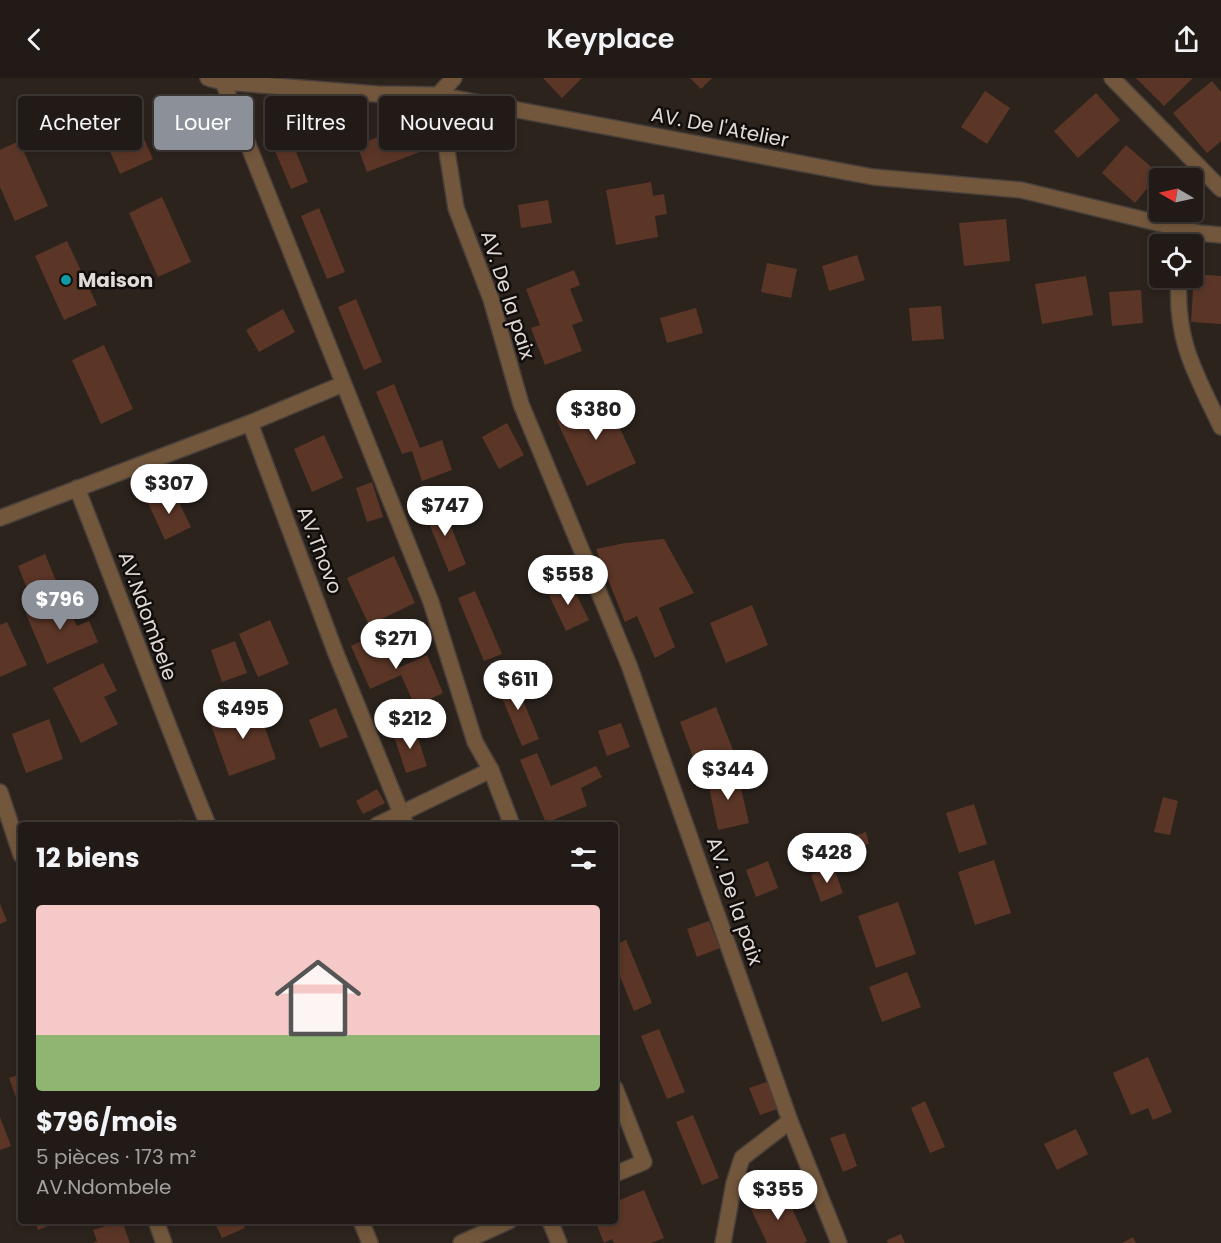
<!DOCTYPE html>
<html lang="fr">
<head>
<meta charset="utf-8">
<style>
	body { margin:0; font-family:Poppins,sans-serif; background:#2d2723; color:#f1f3f6; height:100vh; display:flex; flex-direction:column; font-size:22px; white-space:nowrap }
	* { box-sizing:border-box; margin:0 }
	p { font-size:20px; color:#a2a1a1 }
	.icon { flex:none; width:33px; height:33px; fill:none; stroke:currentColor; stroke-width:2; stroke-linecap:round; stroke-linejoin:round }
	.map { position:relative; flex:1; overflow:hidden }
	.drawer { position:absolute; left:18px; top:744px; width:600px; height:402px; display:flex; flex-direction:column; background:#211a16; border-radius:6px; box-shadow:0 3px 9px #0003,0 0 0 2px #3e3835 }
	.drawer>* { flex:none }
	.guide { position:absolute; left:18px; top:18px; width:600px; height:54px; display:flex; gap:12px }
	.needle { width:39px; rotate:279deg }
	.controls { position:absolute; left:1149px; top:90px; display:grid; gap:12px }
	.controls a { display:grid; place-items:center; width:54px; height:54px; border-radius:6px; background:#211a16; box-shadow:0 3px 9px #0003,0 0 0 2px #3e3835; font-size:30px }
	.price { position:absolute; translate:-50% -51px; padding:0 14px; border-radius:21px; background:#fff; color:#222; font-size:20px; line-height:39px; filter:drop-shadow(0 2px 3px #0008) }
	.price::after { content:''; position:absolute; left:50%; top:36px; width:18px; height:14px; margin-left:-9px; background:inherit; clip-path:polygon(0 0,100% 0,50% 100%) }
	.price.current { background:#8c9099; color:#fff }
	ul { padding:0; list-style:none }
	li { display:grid; align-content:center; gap:12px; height:318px; padding:0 18px }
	li span { display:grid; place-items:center; height:186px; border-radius:6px; color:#555 }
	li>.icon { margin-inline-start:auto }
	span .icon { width:108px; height:108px; fill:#fffc; stroke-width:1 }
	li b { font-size:26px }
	h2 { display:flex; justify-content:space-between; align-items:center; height:72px; padding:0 18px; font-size:26px }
	.chip { padding:0 21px; border-radius:6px; background:#211a16; box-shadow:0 3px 9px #0003,0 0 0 2px #3e3835; font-size:21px; line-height:54px }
	.chip.current { background:#8c9099; color:#fff }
	header { display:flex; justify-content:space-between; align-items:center; height:78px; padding:0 18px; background:#211a16; font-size:27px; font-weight:600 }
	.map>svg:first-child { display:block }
</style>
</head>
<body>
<header><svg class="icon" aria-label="back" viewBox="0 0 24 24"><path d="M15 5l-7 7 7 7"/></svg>Keyplace<svg class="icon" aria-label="share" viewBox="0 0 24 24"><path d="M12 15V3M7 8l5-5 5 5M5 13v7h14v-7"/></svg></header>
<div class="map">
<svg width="1221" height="1165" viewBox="0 0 1221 1165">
	<rect width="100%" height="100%" fill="#2c231d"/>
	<!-- building -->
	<g fill="#5b3627">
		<polygon points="543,0 582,0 562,20"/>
		<polygon points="690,0 712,0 701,11"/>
		<polygon points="1136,0 1193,0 1164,28"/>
		<polygon points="1212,3 1221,14 1221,63 1207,75 1173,35"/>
		<polygon points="985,13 1010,30 987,66 961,49"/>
		<polygon points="1096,15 1120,42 1078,80 1054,53"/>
		<polygon points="124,16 153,81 120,96 91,31"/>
		<polygon points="283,41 308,104 291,111 265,49"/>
		<polygon points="411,47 420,74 367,94 357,67"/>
		<polygon points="19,63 48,128 15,143 0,109 0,72"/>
		<polygon points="1126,67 1159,96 1135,125 1102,95"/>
		<polygon points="651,104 653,118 664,116 667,136 655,138 658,159 616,167 606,112"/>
		<polygon points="162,119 191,184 158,199 129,135"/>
		<polygon points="548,122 552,145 521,150 518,127"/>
		<polygon points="319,130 345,194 327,201 301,138"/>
		<polygon points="1006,141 1010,183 964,188 959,145"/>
		<polygon points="67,163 97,227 64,242 35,178"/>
		<polygon points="857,177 865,202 829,213 822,188"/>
		<polygon points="767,185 797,191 791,220 761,214"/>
		<polygon points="574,192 580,207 570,211 583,243 572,247 582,273 545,287 531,250 540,247 526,211"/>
		<polygon points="1194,196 1221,198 1221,246 1191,244"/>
		<polygon points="1086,198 1093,237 1042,246 1035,206"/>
		<polygon points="1141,212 1143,245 1112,248 1109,214"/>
		<polygon points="356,221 382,284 364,292 338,229"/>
		<polygon points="941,228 944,261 912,263 909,230"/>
		<polygon points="696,230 703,255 667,265 660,240"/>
		<polygon points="283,231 295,254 259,274 246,252"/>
		<polygon points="104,267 133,331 101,346 72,282"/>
		<polygon points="394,306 420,370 442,362 452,392 422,403 412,373 402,376 376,314"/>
		<polygon points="605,318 636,385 587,408 556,341"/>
		<polygon points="507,345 524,377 499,391 482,359"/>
		<polygon points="324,357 343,400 312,414 294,371"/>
		<polygon points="372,404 383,439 367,444 356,410"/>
		<polygon points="173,412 191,449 165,462 148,425"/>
		<polygon points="441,424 466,486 449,494 423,431"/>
		<polygon points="664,461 694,515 659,530 675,569 655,580 637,538 625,544 596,471 625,465"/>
		<polygon points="45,476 58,508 31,520 18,488"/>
		<polygon points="394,478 415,525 369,547 347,500"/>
		<polygon points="569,502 589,542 566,553 547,513"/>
		<polygon points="475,513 502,576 484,583 458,520"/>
		<polygon points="64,520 77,548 89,543 98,564 47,586 26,536"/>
		<polygon points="752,527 768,567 726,585 710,545"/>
		<polygon points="270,542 289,586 258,599 239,556"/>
		<polygon points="7,544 27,587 0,599 0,547"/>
		<polygon points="381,554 398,590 427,577 443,615 415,628 401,597 370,611 351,568"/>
		<polygon points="235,563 247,595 222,604 211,572"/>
		<polygon points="103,585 117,613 104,619 118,646 81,665 53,610"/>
		<polygon points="513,598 539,661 522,668 496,605"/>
		<polygon points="257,627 276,681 229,698 210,644"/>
		<polygon points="716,629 733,672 696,687 680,644"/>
		<polygon points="336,630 348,659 320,670 309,642"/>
		<polygon points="49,641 63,681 26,695 12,656"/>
		<polygon points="621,645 630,669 607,678 598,653"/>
		<polygon points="414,648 427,688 406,695 393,655"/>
		<polygon points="537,675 551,708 596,688 602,699 581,710 587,728 546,745 520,682"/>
		<polygon points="737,693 749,745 718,752 707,700"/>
		<polygon points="377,711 385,725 363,736 356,723"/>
		<polygon points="1163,719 1178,723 1170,757 1154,754"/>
		<polygon points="974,726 987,766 959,775 946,735"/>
		<polygon points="181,741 184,747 165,747"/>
		<polygon points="866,754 869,766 857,769 853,758"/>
		<polygon points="994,782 1011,835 975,847 958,794"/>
		<polygon points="768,783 778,810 756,819 746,792"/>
		<polygon points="833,788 843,815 821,824 811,797"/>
		<polygon points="898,824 916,876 876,890 858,838"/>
		<polygon points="0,826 7,843 0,846"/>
		<polygon points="709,843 720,870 697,879 687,851"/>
		<polygon points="626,862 652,925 634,933 615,886 615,867"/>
		<polygon points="907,894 921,929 882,944 869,909"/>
		<polygon points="659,951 685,1014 667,1021 641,958"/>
		<polygon points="1148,979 1172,1034 1153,1042 1148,1030 1131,1037 1113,995"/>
		<polygon points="21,996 21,1033 9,1000"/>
		<polygon points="772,1002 783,1029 760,1037 749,1010"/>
		<polygon points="925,1023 945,1069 930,1075 911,1030"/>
		<polygon points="693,1037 719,1100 702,1107 676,1044"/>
		<polygon points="0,1039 11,1068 0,1072"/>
		<polygon points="1076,1051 1088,1076 1057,1092 1044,1066"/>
		<polygon points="845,1055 857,1088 843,1094 830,1060"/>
		<polygon points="644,1112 664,1160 651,1165 614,1165 612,1161 604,1165 595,1143 615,1143 615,1124"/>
		<polygon points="784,1113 807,1163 804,1165 767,1165 750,1129"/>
		<polygon points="34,1143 61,1143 38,1152"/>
		<polygon points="122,1143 130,1165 93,1165 97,1163 93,1152"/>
		<polygon points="214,1143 242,1143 245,1150 222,1160"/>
		<polygon points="901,1156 905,1165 888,1165 887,1162"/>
		<polygon points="1133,1159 1136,1165 1122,1165"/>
	</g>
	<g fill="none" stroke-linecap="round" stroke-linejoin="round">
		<!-- minor casing -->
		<g stroke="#49403b" stroke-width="18">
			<g id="minor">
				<polyline points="208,0 223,4 377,16 438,17 873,99 1021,112 1199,155 1221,157"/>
				<polyline points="454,0 438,17 456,130 491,221 521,326 629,587 790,1043 839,1165"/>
				<polyline points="1112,0 1221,111"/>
				<polyline points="223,4 431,524 475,664 491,692 512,747"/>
				<path d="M 1179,200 C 1175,263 1195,294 1221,349"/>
				<polyline points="250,345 335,573 406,747"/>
				<path d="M 77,410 C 121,522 162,635 208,747"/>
				<polyline points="0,440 250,345 343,306"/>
				<polyline points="0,714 21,777"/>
				<polyline points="377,747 491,692"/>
				<polyline points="615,1010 644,1084 615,1096"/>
				<polyline points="156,1143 164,1165"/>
				<polyline points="361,1143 370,1165"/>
				<polyline points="550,1143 559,1165"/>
				<polyline points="461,1165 509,1143"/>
				<polyline points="723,1165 734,1105 742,1080 790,1043"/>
			</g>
		</g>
		<!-- minor -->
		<use href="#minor" stroke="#72573c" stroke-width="15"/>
	</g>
	<!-- markers -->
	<circle fill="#0f9aa8" stroke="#110d0b" stroke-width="2" cx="66" cy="202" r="6"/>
	<g text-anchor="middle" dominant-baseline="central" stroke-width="5" stroke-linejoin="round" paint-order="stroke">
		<!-- street labels -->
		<g font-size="20" fill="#e1dad7" stroke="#110d0b">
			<text transform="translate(720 49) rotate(11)">AV. De l'Atelier</text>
			<text transform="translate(508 217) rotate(72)">AV. De la paix</text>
			<text transform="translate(320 472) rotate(69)">AV.Thovo</text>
			<text transform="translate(148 538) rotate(70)">AV.Ndombele</text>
			<text transform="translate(735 823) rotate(71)">AV. De la paix</text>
		</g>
		<!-- poi labels -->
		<g font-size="20" font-weight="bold" fill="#e1dad7" stroke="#110d0b" text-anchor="start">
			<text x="78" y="202">Maison</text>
		</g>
	</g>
</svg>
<div class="controls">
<a><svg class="needle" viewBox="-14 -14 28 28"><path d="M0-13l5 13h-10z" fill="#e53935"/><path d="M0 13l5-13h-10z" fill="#a2a1a1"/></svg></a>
<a><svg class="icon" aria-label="locate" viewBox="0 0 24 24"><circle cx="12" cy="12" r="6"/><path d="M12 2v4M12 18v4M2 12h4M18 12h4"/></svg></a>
</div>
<b class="price" style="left:596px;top:363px">$380</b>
<b class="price" style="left:169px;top:437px">$307</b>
<b class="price" style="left:445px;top:459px">$747</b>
<b class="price" style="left:568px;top:528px">$558</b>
<b class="price current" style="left:60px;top:553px">$796</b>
<b class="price" style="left:396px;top:592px">$271</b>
<b class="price" style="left:518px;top:633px">$611</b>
<b class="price" style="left:243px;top:662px">$495</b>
<b class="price" style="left:410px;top:672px">$212</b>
<b class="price" style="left:728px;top:723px">$344</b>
<b class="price" style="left:827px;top:806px">$428</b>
<b class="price" style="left:778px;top:1143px">$355</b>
<div class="guide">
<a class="chip">Acheter</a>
<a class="chip current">Louer</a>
<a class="chip">Filtres</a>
<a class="chip">Nouveau</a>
</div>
<section class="drawer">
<h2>12 biens<svg class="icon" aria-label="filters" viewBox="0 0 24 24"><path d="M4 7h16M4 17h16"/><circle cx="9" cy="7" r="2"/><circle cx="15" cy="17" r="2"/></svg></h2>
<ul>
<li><span style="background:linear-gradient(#f6c9c9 70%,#8fb573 0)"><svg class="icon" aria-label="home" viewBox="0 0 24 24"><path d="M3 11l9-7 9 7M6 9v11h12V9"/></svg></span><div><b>$796/mois</b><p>5 pièces · 173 m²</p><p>AV.Ndombele</p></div></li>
</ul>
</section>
</div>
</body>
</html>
